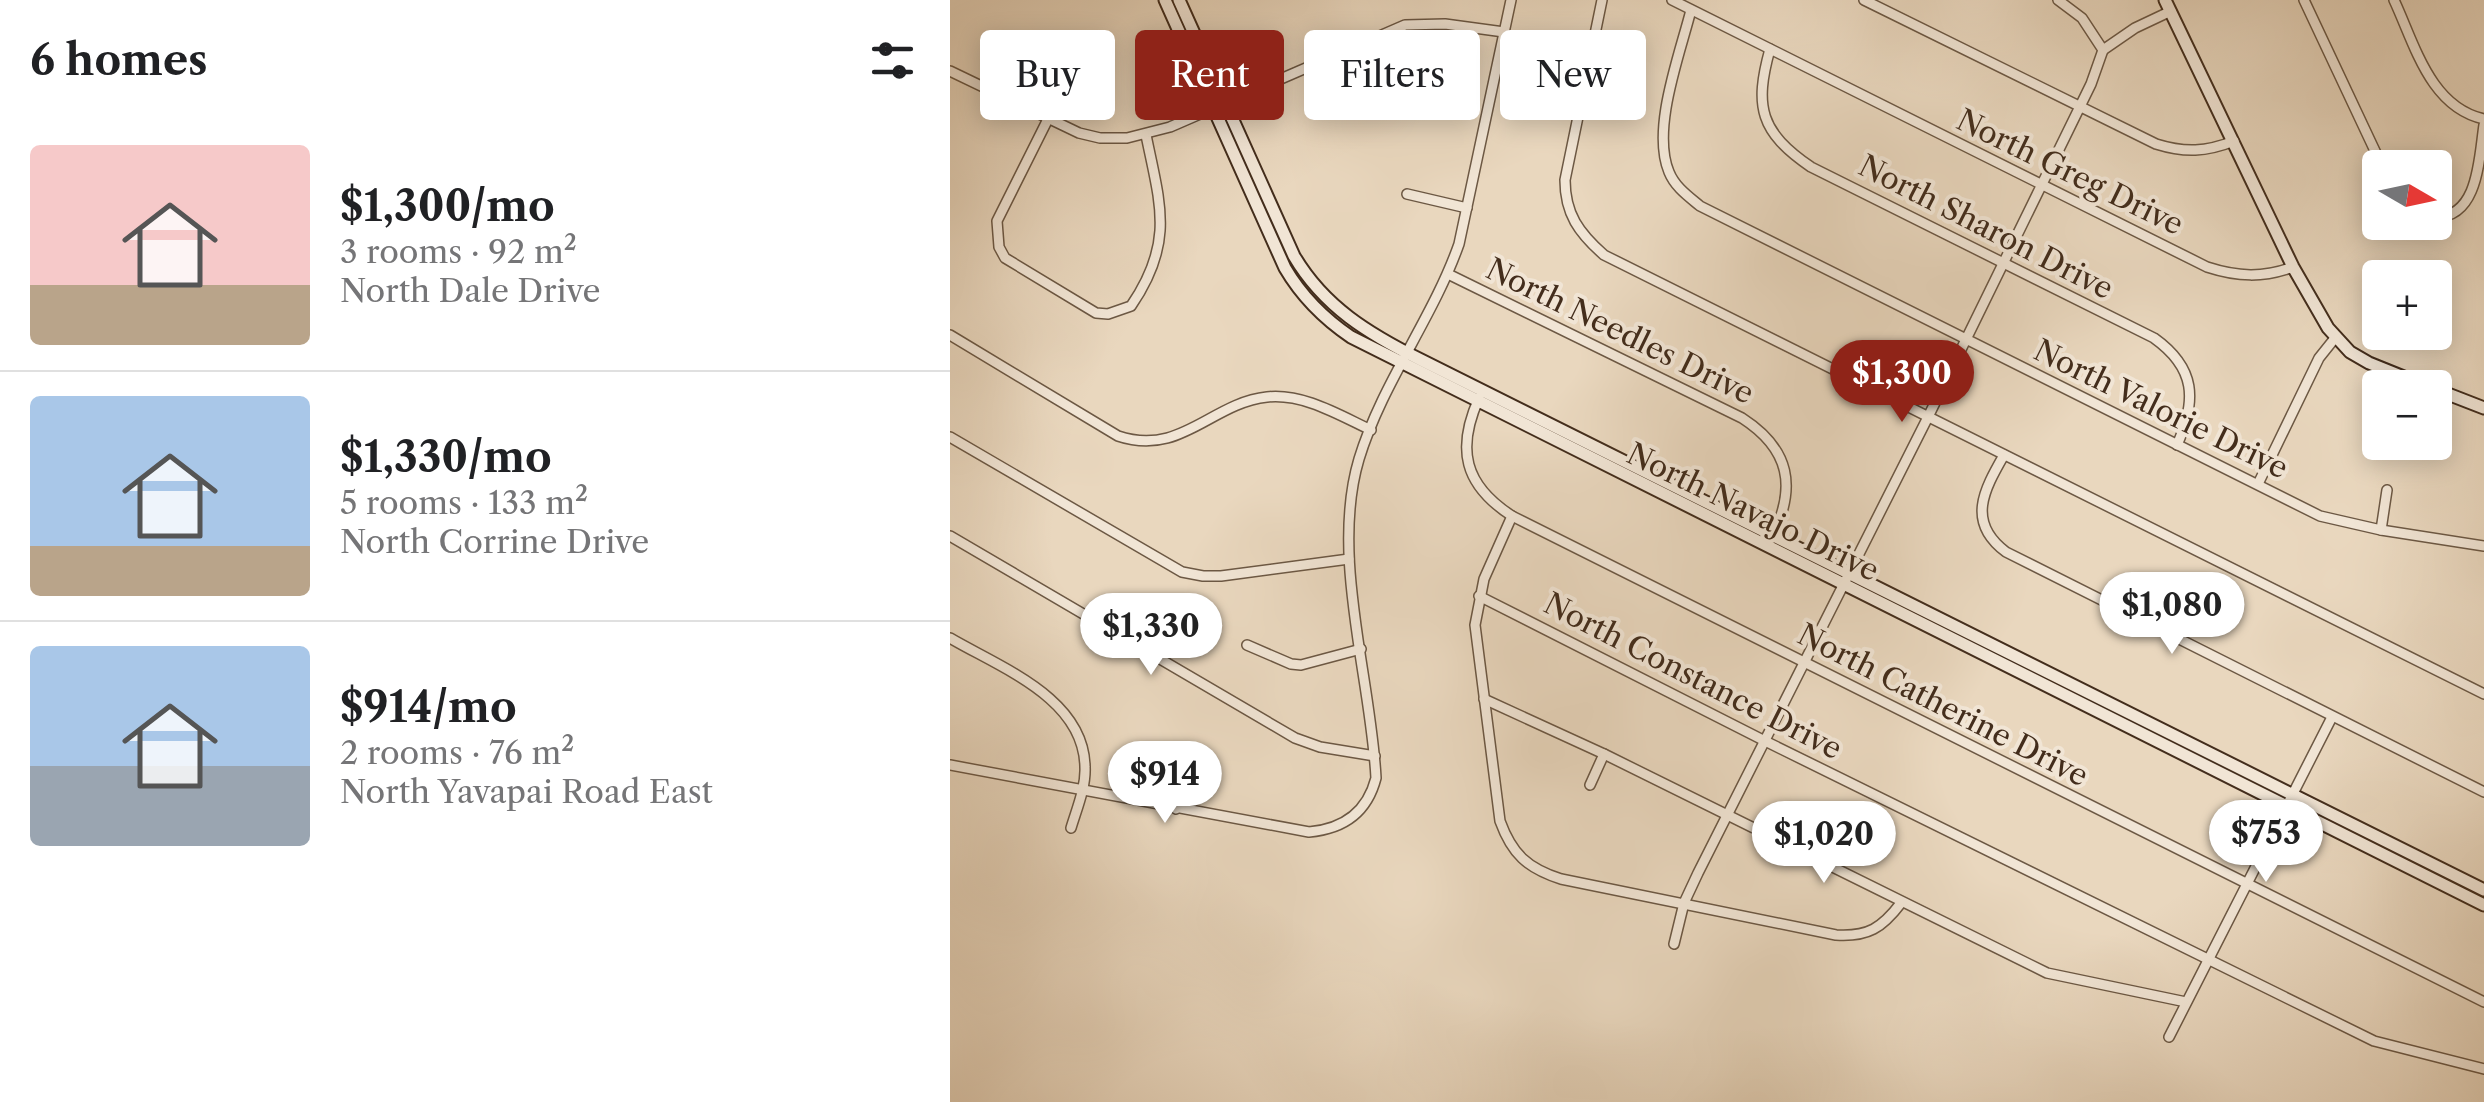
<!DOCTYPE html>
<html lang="en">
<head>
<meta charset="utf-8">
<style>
	body { margin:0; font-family:"Libre Caslon Text",serif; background:#f2f2f2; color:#202124; height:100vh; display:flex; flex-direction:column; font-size:38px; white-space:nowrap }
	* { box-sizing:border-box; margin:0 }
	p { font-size:32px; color:#757577 }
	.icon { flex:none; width:55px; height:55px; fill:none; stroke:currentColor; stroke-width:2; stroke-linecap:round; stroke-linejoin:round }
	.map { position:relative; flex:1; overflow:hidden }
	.details { display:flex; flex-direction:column; background:#fff; width:950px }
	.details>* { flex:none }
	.guide { position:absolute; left:30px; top:30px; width:950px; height:90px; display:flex; gap:20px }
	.needle { width:65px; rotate:99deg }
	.buttons { position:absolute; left:1412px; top:150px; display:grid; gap:20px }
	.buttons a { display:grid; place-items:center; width:90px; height:90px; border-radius:10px; background:#fff; box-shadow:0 5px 25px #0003; font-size:50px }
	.price { position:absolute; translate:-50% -85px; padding:0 22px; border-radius:35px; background:#fff; color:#222; font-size:32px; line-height:65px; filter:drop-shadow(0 2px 5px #0008) }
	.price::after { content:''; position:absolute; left:50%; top:60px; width:30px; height:22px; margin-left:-15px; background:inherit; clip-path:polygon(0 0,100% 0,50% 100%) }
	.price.active { background:#8f2418; color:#fff }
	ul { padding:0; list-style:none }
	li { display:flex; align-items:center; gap:30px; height:250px; padding:0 30px }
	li+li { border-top:2px solid #e0e0e0 }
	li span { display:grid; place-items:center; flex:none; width:280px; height:200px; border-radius:10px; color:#555 }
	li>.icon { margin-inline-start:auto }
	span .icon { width:120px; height:120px; fill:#fffc; stroke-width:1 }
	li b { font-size:42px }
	h2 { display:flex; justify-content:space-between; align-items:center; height:120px; padding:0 30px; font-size:42px }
	.pill { padding:0 35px; border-radius:10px; background:#fff; box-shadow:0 5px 25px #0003; font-size:35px; line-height:90px }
	.pill.active { background:#8f2418; color:#fff }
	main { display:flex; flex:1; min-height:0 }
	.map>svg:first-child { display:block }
</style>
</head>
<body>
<main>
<section class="details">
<h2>6 homes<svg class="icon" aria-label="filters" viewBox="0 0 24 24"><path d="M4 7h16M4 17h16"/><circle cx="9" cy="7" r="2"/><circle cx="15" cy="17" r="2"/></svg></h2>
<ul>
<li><span style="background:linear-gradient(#f6c9c9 70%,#b9a48a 0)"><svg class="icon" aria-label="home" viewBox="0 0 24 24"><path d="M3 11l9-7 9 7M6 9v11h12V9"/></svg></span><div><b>$1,300/mo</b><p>3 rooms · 92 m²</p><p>North Dale Drive</p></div></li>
<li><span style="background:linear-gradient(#a9c7e8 75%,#b9a48a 0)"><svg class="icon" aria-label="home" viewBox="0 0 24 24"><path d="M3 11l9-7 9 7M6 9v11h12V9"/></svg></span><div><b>$1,330/mo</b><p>5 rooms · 133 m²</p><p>North Corrine Drive</p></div></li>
<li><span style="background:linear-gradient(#a9c7e8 60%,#9aa5b1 0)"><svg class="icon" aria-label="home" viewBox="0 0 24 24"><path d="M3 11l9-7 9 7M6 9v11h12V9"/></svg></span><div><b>$914/mo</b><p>2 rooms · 76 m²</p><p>North Yavapai Road East</p></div></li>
</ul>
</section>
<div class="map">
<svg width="1534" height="1102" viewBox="0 0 1534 1102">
	<rect width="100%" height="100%" fill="#e9d7be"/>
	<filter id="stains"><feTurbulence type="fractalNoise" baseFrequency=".002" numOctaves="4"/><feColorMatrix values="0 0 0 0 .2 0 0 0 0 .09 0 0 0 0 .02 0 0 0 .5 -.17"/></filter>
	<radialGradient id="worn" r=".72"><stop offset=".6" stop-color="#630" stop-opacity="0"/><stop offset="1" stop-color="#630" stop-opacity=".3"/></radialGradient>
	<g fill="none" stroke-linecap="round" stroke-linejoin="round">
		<!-- street casing -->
		<g stroke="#6c5844" stroke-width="12">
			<g id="street">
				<path d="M 652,0 L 615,180 C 615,214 629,233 654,255 L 1534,694"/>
				<path d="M 722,0 L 1257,267 C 1288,277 1313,278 1343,267"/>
				<path d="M 914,0 L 1206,144 C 1235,153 1256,152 1284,141"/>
				<polyline points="1354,0 1433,168"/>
				<path d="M 1444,0 C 1465,45 1480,107 1534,119"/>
				<path d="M 741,10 C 730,54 701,129 719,172 C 725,187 738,196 750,206 L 1370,516 L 1431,530 L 1534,546"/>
				<path d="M 820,49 C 804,107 810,132 861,167 L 1204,338 C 1246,368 1247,400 1227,445"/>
				<polyline points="1153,50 1185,28 1221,11"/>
				<polyline points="0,71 129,133 150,138 177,138 220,127 455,25 495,24 554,32"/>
				<path d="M 98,119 L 47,221 L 49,247 L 55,258 L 146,313 L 158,314 L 181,306 C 225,242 210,204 196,135"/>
				<polyline points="457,194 517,208"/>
				<path d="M 1485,217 C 1529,218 1529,157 1534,125"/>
				<path d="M 498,274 L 792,418 C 840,449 847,487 822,537"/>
				<path d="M 0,335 L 168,436 C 231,457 261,403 317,397 C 353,393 389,415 421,430"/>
				<path d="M 529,398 C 506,449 514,485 562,516 L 1534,1002"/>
				<polyline points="0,437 232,572 253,576 271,576 399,559"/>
				<path d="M 1054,455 C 1034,490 1016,522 1056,552 L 1534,792"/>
				<polyline points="1308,484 1369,358 1385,338"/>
				<path d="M 562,516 L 534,579 L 525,625 L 550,821 C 562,854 577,868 611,879 L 886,935 C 918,937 932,928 951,903"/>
				<polyline points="1431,530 1437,490"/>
				<polyline points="0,536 345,738 370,747 425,756"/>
				<polyline points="529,596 815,741 1424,1041 1534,1069"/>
				<path d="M 0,638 C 51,668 134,698 135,767 C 136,787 127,808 121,828"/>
				<polyline points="297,645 341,664 351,665 411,649"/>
				<polyline points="534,699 654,754 1097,973 1236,1002"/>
				<path d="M 0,765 L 359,832 C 393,829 417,813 426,778 C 421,678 380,556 409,459 C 432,383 483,318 509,244 L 561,0"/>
				<polyline points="640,785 654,754"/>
				<polyline points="226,809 235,782"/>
				<polyline points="724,944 734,903 748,873 978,417 1141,84 1153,50 1132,18 1108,0"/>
				<polyline points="1219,1037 1382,717"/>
			</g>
		</g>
		<!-- secondary casing -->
		<g stroke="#432d1c" stroke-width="15">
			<g id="secondary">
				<path d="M 215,0 L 335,268 C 352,297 373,318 401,337 L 1534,905"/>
				<path d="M 229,0 L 344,256 C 374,307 419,334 471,360 L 1534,890"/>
				<polyline points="1215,0 1343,267 1378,328 1400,352 1419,363 1481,388"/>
				<polyline points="1485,389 1534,408"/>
			</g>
		</g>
		<!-- street -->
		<use href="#street" stroke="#f1e5d5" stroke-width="9"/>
		<!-- secondary -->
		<use href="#secondary" stroke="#f1e5d5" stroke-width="11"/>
	</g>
	<g text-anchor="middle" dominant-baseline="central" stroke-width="8" stroke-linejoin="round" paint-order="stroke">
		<!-- street labels -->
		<g font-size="30" fill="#432d1c" stroke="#f1e5d5">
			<text transform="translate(1120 172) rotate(26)">North Greg Drive</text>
			<text transform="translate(1036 227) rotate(27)">North Sharon Drive</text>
			<text transform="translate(670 331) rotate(26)">North Needles Drive</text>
			<text transform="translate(1211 409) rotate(26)">North Valorie Drive</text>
			<text transform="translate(803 512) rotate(26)">North Navajo Drive</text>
			<text transform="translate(743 676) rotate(27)">North Constance Drive</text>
			<text transform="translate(993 705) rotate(27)">North Catherine Drive</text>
		</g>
	</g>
	<rect width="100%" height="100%" filter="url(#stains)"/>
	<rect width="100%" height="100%" fill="url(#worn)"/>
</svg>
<div class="buttons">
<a><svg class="needle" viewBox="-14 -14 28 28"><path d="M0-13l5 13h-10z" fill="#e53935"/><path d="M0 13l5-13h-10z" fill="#757577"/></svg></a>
<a>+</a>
<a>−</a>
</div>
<b class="price active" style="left:952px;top:425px">$1,300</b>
<b class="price" style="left:1222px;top:657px">$1,080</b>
<b class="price" style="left:201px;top:678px">$1,330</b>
<b class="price" style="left:215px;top:826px">$914</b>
<b class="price" style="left:1316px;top:885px">$753</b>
<b class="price" style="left:874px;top:886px">$1,020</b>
<div class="guide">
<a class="pill">Buy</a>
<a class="pill active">Rent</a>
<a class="pill">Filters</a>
<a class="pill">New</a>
</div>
</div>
</main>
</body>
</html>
